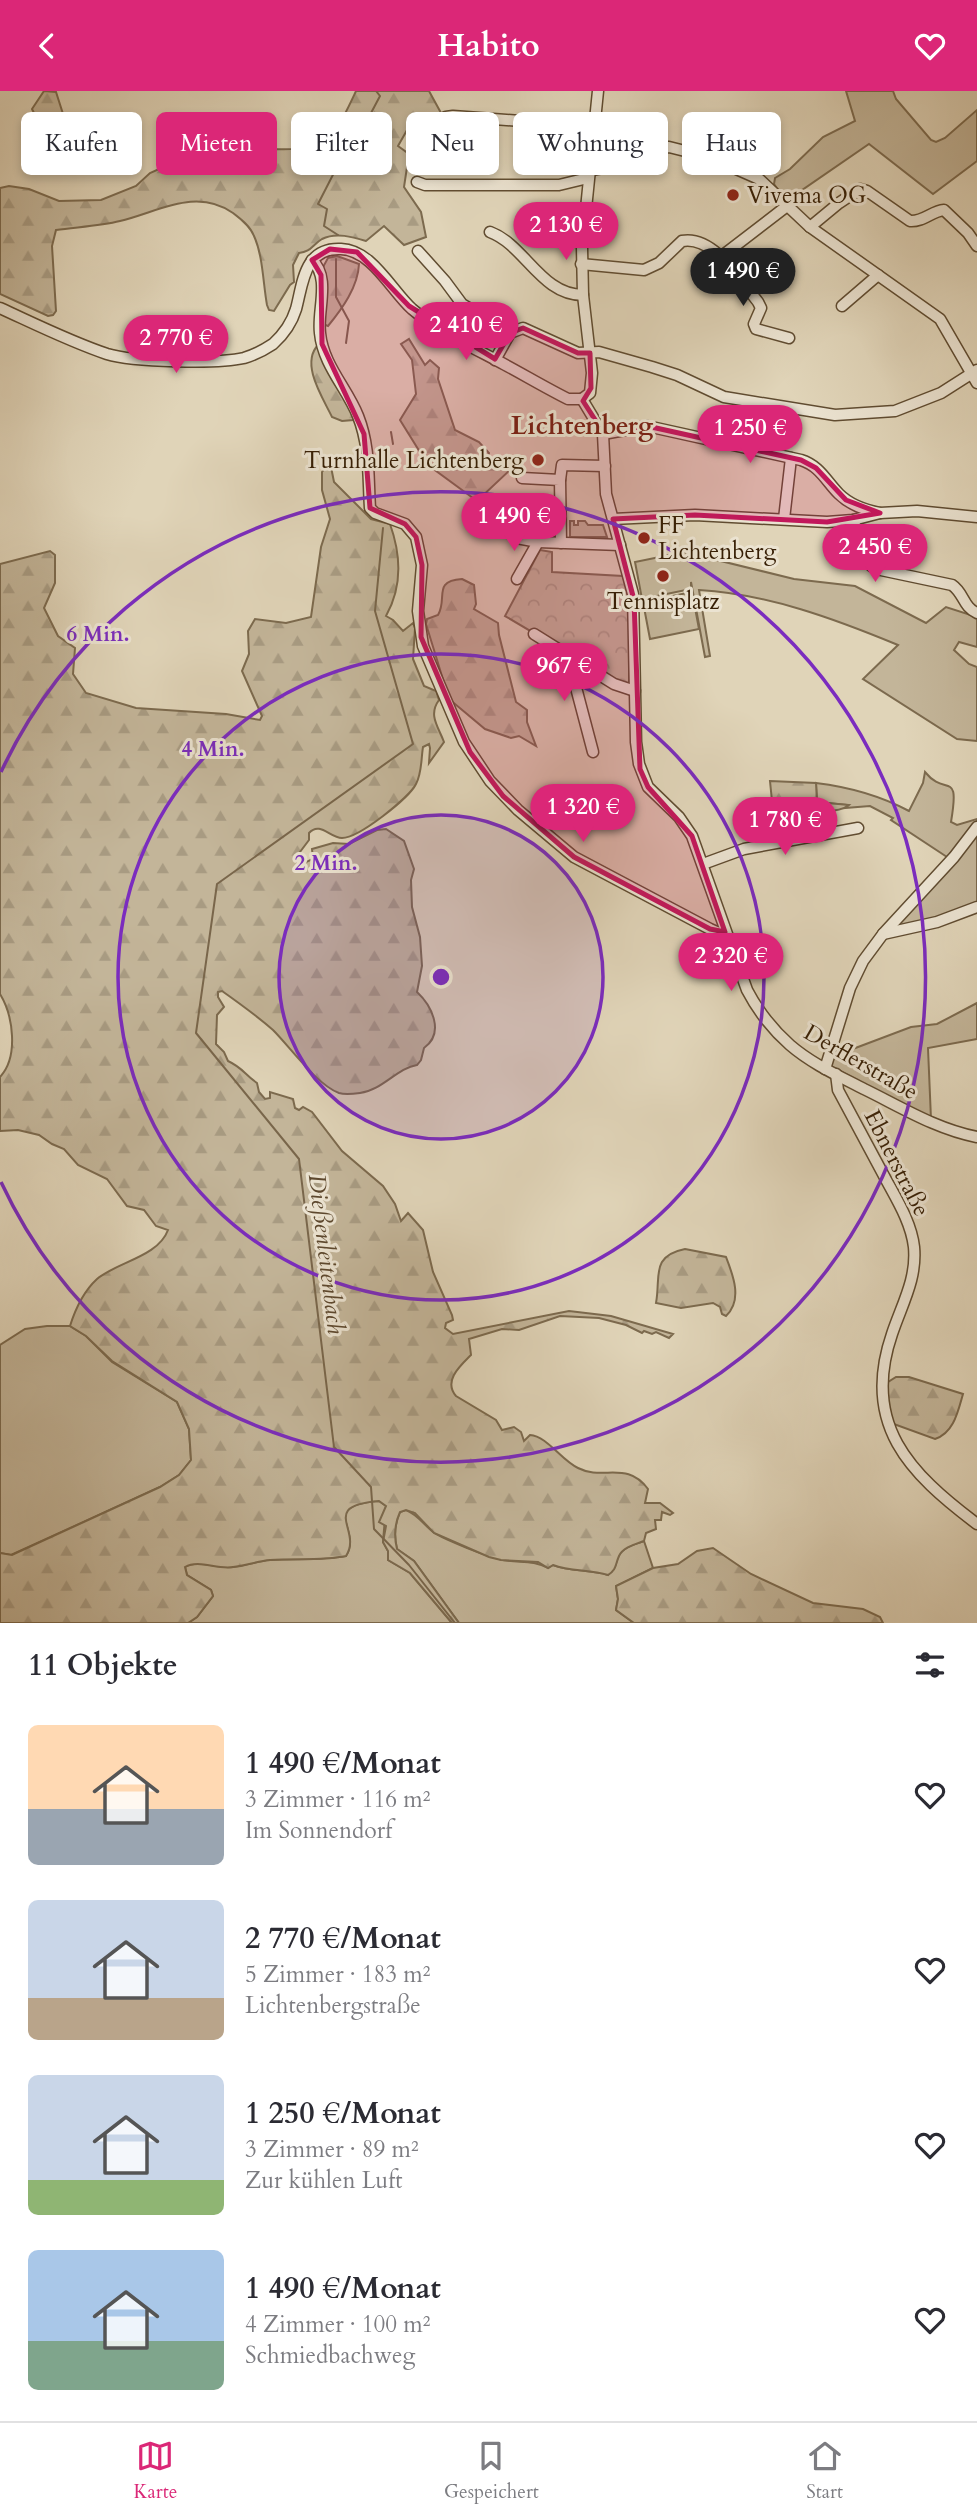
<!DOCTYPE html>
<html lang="de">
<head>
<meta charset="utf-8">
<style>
	body { margin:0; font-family:Cardo,serif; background:#f2f2f3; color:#2b2b33; height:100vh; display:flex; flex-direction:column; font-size:26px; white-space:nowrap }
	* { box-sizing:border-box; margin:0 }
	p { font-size:23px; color:#7c7c81 }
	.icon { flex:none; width:38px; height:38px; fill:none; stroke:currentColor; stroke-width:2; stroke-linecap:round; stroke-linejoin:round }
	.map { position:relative; height:1532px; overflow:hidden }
	.sheet { display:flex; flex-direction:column; background:#fff; flex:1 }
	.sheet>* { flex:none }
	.banner { position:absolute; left:21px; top:21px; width:936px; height:63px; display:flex; gap:14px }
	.price { position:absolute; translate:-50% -60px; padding:0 16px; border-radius:24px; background:#db2777; color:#fff; font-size:23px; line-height:46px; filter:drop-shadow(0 2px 4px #0008) }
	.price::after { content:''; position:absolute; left:50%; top:42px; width:21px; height:16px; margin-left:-10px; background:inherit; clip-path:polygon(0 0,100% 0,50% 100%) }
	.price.active { background:#222; color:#fff }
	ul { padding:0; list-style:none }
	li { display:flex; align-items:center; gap:21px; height:175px; padding:0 28px }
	li span { display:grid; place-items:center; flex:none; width:196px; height:140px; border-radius:10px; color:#555 }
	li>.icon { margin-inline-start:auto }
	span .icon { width:84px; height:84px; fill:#fffc; stroke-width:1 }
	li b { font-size:30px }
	h2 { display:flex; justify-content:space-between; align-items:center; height:84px; padding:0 28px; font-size:30px }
	.pill { padding:0 24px; border-radius:10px; background:#fff; box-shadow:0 4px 10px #0003; font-size:24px; line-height:63px }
	.pill.active { background:#db2777; color:#fff }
	header { display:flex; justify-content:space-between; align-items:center; height:91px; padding:0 28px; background:#db2777; color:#fff; font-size:32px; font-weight:700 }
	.tab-bar { display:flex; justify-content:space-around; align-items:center; height:98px; border-top:2px solid #e1e1e2; background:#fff; font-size:19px; color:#7c7c81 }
	.tab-bar a { display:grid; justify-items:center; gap:4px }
	.tab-bar .active { color:#db2777 }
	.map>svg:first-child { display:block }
</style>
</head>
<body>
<header><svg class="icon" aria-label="back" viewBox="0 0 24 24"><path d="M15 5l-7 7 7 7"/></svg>Habito<svg class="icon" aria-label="heart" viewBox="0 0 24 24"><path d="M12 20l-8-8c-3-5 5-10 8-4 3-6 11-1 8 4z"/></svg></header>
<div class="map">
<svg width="977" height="1532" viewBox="0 0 977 1532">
	<defs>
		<pattern id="forest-firs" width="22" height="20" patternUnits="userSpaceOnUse" patternTransform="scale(1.75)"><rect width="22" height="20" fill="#c3b599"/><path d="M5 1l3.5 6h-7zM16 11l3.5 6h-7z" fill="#a89b82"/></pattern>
		<pattern id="park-crowns" width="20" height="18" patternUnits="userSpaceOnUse" patternTransform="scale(1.75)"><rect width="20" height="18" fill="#c3b599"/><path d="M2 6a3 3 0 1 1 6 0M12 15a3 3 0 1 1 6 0" fill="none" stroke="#a89b82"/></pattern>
	</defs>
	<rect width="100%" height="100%" fill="#e0d4b8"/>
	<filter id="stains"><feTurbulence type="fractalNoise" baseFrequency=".00286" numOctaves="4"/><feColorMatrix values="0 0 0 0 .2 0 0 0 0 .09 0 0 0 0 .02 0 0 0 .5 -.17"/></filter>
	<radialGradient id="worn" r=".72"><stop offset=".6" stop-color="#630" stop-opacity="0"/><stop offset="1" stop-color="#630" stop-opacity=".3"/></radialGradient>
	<!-- green -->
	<g fill="#c3b599" stroke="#7c6a4e" stroke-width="2">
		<polygon points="846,0 893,0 896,8 931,49 936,51 945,47 977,19 977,70 933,103 869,53 786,110 774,93 775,87 790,78 823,46 855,30"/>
		<polygon points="570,430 574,430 574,434 578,434 578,430 585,430 588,434 603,434 607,446 570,446"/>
		<path d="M 684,461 L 794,488 L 855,495 L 926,532 L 946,516 L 977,526 L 977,556 L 959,551 L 954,559 L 969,573 L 977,576 L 977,650 L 957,648 L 863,588 L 898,554 C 835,528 768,503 699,499 L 710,565 L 705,566 L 691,491 L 691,498 L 642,508 L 635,471 Z"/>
		<polygon points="692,501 699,538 650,548 643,511"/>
		<path d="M 925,681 C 946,707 960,677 951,731 L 957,734 L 977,728 L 977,733 L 950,768 L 891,729 L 893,727 L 870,715 L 845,717 L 848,714 L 817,711 L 816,692 C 849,696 879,704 909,720 L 923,692 Z"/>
		<polygon points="977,742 977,818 885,844"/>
		<polygon points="977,912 977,948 928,957 931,1028 821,970 911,936 937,933"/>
		<polygon points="47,1235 70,1235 86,1245 112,1271 177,1311 189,1338 191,1369 179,1384 160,1396 11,1464 0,1462 0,1254 25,1238"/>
		<path d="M 379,1410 L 386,1415 L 383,1451 L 388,1460 L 388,1469 L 410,1482 L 452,1532 L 188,1532 L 197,1526 L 213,1505 L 211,1499 L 187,1484 L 185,1476 C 199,1468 217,1478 233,1476 C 245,1475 257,1470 270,1469 C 296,1467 320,1470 346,1465 C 363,1439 317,1415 379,1410 Z"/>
		<path d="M 406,1419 C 419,1424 425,1436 436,1443 C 450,1451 484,1464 499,1468 C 516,1473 532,1468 548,1477 L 553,1474 C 571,1481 589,1478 608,1484 C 618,1475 614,1475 619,1464 C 623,1456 636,1453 644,1450 L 653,1477 L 616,1495 L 618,1508 L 616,1519 L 634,1532 L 459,1532 L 414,1470 L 397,1458 C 394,1446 395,1432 400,1421 Z"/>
	</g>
	<!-- forest -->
	<g fill="url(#forest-firs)" stroke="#7c6a4e" stroke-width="2">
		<polygon points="44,0 56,1 64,26 50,35 38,30 32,18"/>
		<path d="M 356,0 L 429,0 L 441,22 L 438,26 L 415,25 L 398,55 L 409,63 L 404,96 L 421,121 L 426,146 L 404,154 L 384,135 L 366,150 C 353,146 336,141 322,148 C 312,154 311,161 299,162 L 293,174 L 294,191 L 290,194 L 274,220 L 269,219 L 267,214 C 263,192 263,165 254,145 C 250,135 241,128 233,122 C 196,96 158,121 120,130 C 100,135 77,136 56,139 L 52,155 L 56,220 L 53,224 L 48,225 L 0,203 L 0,97 L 9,95 L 29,98 L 59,110 L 101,109 L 136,95 L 150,82 L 166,75 L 206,33 L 225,31 L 251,36 L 263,57 C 273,59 281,58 291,58 C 331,56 340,34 356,0 Z"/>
		<path d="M 337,165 L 359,173 C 358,196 342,218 328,235 L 323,233 C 317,209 314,189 328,167 Z"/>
		<polygon points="409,248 425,274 430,269 439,277 438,288 455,339 479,351 489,362 487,371 510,379 477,410 428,374 400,329 416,303 412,269 401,253"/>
		<path d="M 318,254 L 354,322 L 353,329 L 342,330 L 332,326 C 323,307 300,273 318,254 Z"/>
		<path d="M 330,371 L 334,391 L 371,428 L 390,433 C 401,464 403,495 386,525 L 393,529 L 403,540 L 413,532 L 415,537 L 413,568 L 424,595 L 436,600 L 439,609 C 428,624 438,635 444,651 L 429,672 L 430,657 L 429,653 L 423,656 C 421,668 422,682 416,693 C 409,707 359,747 342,747 C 330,747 320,730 309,742 L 309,749 L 294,769 L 302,773 L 313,768 L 312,758 L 333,752 L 349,753 L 377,739 L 386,738 L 404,750 L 414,778 L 411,789 L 412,816 L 420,846 L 422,875 L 417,901 C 432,915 445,942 424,957 L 421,969 L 417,974 C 397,977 383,999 360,1002 C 353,1003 345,1004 339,1002 C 317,994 290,956 273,939 C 257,925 239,912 222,900 L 218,901 L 218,906 L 224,916 L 217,924 L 216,953 L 224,961 L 228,970 C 243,977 244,983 257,992 L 259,1001 L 265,1008 L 270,1007 L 270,1001 L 293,1008 L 295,1017 L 299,1019 L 303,1016 L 312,1021 L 342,1060 L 383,1095 L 395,1113 L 401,1130 L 408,1122 L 423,1139 L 433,1181 L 452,1224 L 453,1229 L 446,1232 L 445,1237 L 453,1243 L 569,1220 L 611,1225 L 673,1243 L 669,1247 L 656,1241 L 652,1243 L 644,1240 L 642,1242 L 626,1234 L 599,1227 L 560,1225 L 519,1239 L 502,1238 L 469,1248 L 471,1264 C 460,1275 443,1290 456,1305 L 496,1329 L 502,1339 L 514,1336 L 521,1341 L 524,1350 L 530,1344 C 547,1345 561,1369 578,1377 C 603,1390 627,1369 648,1398 L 645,1412 L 660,1412 L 673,1422 L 670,1424 L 662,1421 L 661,1429 L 655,1429 L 656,1438 L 646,1442 L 644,1450 C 636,1453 623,1456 619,1465 C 615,1474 617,1478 608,1484 C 589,1478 571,1481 553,1474 L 548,1477 L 538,1471 L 501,1469 L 489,1466 L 434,1442 L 415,1422 L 406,1419 L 400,1421 C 395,1432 394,1446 397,1458 L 414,1470 L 459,1532 L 452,1532 L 410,1482 L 388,1469 L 388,1460 L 383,1451 L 386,1435 L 379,1431 L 386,1415 L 379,1410 C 318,1415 363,1439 346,1465 C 321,1470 296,1467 270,1469 C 257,1470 246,1475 233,1476 C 217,1479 199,1468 185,1476 L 187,1484 L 211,1499 L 213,1505 L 197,1526 L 188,1532 L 0,1532 L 0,1462 L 12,1464 L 160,1396 L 179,1384 L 191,1369 L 189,1338 L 177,1311 L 112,1270 L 86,1245 L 70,1235 C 75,1219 84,1200 97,1188 C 117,1171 158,1166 168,1139 L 156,1135 L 144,1119 L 127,1115 L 107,1088 L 78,1074 L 64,1058 L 52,1053 L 39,1044 L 18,1039 L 0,1040 L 0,986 C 19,966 13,924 0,903 L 0,473 L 50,460 L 55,464 L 55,492 L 44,517 L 58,545 L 75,557 L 73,583 L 86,602 L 136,617 L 226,623 L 260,629 L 262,625 L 242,580 L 249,563 L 248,540 L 255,528 L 286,532 L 311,526 L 321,456 L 330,428 L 322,399 L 322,381 Z"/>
		<path d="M 462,488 L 474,494 L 476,513 L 474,518 L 498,532 L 499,544 L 516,611 L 527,619 L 527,631 L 536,655 L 519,645 L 511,647 L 485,638 L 449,608 L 426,533 L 427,528 L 438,524 C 448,507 432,490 462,488 Z"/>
		<path d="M 770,690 L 816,692 L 817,711 L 849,714 C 836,725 791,720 773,720 Z"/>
		<path d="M 685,1158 L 726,1166 C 733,1184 743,1209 726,1225 L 722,1223 L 720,1216 L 713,1212 L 681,1217 L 656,1212 C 661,1186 650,1165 685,1158 Z"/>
		<path d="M 896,1286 L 909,1286 L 963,1303 C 958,1320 954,1342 935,1348 L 891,1332 L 885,1293 Z"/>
		<polygon points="713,1457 751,1483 813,1512 863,1518 880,1526 883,1532 634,1532 616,1519 618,1508 616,1495 653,1477 678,1473 697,1460"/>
	</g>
	<!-- park -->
	<polygon fill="url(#park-crowns)" stroke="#7c6a4e" stroke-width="2" points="540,459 552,461 552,481 623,485 630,512 629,593 615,590 505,525"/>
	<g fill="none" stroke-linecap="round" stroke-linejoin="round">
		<!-- stream -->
		<g stroke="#79664b" stroke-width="2">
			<polyline points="338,144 324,135 327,118 318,113 339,72 358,59 361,41 380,5 376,0"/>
			<polyline points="336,168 336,206 349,230 346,252"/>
			<polyline points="391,341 393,353"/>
			<polyline points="383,437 375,520 413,653 217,793 196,942 299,1068 334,1356 371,1396 374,1438 409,1474 455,1532"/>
		</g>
		<!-- minor casing -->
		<g stroke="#604c31" stroke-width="13">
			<g id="minor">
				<polyline points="444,35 446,26 453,25 521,30 593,41"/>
				<polyline points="589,80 598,78 639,59 669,56 709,66 759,88 810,136 940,228 977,292"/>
				<polyline points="417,91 425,94 559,94 588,87"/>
				<path d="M 810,136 L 839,112 L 860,98 L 867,100 L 910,130 C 923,131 932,120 944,119 L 968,142 L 977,155"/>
				<path d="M 490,141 C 525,154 541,204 583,204"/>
				<polyline points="418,160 445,190 462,213 510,242"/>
				<polyline points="722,165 787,115"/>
				<path d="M 312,169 C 331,187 317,219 320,242 C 323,274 347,297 358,325 C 370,355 368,386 370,417 L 375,422 L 405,433 L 416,446 L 422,474 L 418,520 L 423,555 L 464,651 L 490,690 L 518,719 L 574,766 L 710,838 L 719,842 L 725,841"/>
				<path d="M 581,173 L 644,179 L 659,172 L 682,150 C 714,144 741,190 758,211 L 761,217 L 754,233 L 756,238 L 789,247"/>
				<polyline points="842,215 878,184"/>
				<path d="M 0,217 C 35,233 71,251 107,263 C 133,271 218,273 244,267 C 254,264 264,259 273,253 C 283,244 292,231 296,218 C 303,192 304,156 341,158 C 372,159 391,199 412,218 C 438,240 468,254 498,270 C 521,282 544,296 568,308 L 582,308"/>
				<polyline points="495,269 510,242 523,237 578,262 599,261 652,276 677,284 724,306 835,324 895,320 941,302 977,279"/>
				<path d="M 582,308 L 603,343 L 606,403 L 633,503 L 636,651 L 639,673 L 648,696 L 679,726 L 692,745 L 747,899 C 758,920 773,939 790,954 C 812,973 839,985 864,998 C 901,1016 936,1038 977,1046"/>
				<polyline points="582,308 590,302 592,282 583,204 582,157 598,0"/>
				<path d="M 603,343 L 647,335 L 801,369 C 820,375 826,390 839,403 C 850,414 865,419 880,422"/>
				<polyline points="522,387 560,389 561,452"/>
				<polyline points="560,389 562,374 605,375"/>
				<polyline points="488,428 517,447 538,451 620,454"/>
				<polyline points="613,428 695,424 827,431 853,429 880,422 917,420 977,426"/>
				<polyline points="784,428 791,367"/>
				<path d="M 853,429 L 871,475 L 881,479 L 952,494 C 964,502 963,516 977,522"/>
				<polyline points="517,488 538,451"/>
				<polyline points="534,543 614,593 635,600"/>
				<polyline points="580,572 573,580 574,589 593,661"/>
				<polyline points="703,773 744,758 858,737"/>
				<polyline points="883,843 937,831 977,816"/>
				<polyline points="825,978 850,897 863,870 883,843 954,766 977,736"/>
				<path d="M 836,983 L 838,999 C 853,1027 868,1055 883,1083 C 895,1106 911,1130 914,1156 C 917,1188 902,1213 892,1243 C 861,1333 909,1382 977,1433"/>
			</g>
		</g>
		<!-- minor -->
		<use href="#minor" stroke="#ebe3d1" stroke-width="10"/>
	</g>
	<!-- marked area -->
	<path fill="#c2185b" fill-opacity="0.2" stroke="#c2185b" stroke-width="5" stroke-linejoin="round" d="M 330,158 L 357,161 L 409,215 L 495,268 L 510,242 L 523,237 L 578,262 L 590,262 L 591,297 L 583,310 L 603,341 L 647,335 L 801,369 L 816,377 L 846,409 L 880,422 L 827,431 L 695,424 L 613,428 L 634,509 L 640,678 L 648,696 L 692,745 L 725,841 L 710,838 L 574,766 L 503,705 L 470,661 L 421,546 L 422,474 L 416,446 L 405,433 L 370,417 L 364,343 L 322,253 L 321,184 L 312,169 Z"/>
	<!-- distance rings -->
	<circle cx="441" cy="886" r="162" fill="#7b2cbf" fill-opacity=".12"/>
	<g fill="none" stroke="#7b2cbf" stroke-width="3.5">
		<circle cx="441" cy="886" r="162"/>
		<circle cx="441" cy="886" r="323"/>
		<path d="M1 681A485 485 0 1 1 1 1091"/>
	</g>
	<!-- markers -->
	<g fill="#8f2418" stroke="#ebe3d1" stroke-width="2.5">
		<circle cx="733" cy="104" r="7"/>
		<circle cx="538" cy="369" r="7"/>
		<circle cx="644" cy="447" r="7"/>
		<circle cx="663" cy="485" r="7"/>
	</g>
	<g text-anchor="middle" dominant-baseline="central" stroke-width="6" stroke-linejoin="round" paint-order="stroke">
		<!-- poi labels -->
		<g font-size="23" fill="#361e04" stroke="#ebe3d1" text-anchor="start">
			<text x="747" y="104">Vivema OG</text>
			<text x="524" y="369" text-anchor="end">Turnhalle Lichtenberg</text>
			<text x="658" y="434">FF<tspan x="658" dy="26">Lichtenberg</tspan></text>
			<text x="663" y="510" text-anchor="middle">Tennisplatz</text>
		</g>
		<!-- street labels -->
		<g font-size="23" fill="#361e04" stroke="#ebe3d1">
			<text transform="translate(861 971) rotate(30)">Derflerstraße</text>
			<text transform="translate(897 1072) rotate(63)">Ebnerstraße</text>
		</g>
		<!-- water labels -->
		<g font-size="24" font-style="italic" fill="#5d482e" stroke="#ebe3d1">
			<text transform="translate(326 1163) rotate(83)">Dießenleitenbach</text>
		</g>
		<!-- quarter labels -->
		<g font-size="26" font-weight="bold" fill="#7a1f14" stroke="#ebe3d1">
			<text x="582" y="334">Lichtenberg</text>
		</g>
	</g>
	<circle cx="441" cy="886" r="10" fill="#7b2cbf" stroke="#ebe3d1" stroke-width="3.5"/>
	<g font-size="21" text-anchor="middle" font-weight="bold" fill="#7b2cbf" stroke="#ebe3d1" stroke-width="6" stroke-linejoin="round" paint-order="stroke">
		<text x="98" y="550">6 Min.</text>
		<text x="213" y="665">4 Min.</text>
		<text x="326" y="779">2 Min.</text>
	</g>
	<rect width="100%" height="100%" filter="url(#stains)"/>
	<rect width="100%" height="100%" fill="url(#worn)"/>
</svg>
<b class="price" style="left:566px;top:171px">2 130 €</b>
<b class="price active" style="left:743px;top:217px">1 490 €</b>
<b class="price" style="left:466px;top:271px">2 410 €</b>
<b class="price" style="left:176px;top:284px">2 770 €</b>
<b class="price" style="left:750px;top:374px">1 250 €</b>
<b class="price" style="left:514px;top:462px">1 490 €</b>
<b class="price" style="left:875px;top:493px">2 450 €</b>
<b class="price" style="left:564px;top:612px">967 €</b>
<b class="price" style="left:583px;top:753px">1 320 €</b>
<b class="price" style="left:785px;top:766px">1 780 €</b>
<b class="price" style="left:731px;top:902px">2 320 €</b>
<div class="banner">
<a class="pill">Kaufen</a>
<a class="pill active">Mieten</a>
<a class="pill">Filter</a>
<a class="pill">Neu</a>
<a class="pill">Wohnung</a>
<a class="pill">Haus</a>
</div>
</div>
<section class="sheet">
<h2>11 Objekte<svg class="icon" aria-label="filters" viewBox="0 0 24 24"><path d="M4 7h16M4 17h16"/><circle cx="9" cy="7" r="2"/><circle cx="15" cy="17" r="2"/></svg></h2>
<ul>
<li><span style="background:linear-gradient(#ffd9b3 60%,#9aa5b1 0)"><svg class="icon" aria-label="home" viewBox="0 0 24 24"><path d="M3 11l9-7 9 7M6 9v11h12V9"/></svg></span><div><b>1 490 €/Monat</b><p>3 Zimmer · 116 m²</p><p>Im Sonnendorf</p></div><svg class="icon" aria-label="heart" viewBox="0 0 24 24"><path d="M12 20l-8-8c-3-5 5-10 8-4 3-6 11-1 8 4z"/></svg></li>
<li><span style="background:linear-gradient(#c9d6e8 70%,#b9a48a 0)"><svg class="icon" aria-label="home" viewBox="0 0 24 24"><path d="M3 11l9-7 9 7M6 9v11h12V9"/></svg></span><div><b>2 770 €/Monat</b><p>5 Zimmer · 183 m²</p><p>Lichtenbergstraße</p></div><svg class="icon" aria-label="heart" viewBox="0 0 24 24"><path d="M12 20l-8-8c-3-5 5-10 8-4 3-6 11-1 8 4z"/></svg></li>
<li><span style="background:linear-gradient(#c9d6e8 75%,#8fb573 0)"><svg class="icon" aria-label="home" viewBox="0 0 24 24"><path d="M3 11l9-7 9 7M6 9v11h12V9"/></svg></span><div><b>1 250 €/Monat</b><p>3 Zimmer · 89 m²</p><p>Zur kühlen Luft</p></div><svg class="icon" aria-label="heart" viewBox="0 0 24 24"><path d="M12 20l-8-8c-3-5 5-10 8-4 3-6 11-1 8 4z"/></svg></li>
<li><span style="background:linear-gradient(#a9c7e8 65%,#7fa58c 0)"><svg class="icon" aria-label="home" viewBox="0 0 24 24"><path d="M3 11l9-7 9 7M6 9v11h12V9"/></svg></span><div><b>1 490 €/Monat</b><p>4 Zimmer · 100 m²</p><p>Schmiedbachweg</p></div><svg class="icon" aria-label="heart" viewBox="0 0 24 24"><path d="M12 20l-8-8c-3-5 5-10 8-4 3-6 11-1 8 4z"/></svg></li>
</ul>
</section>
<nav class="tab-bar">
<a class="active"><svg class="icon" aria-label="map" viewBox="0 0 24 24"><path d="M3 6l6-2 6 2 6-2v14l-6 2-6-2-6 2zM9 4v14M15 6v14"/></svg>Karte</a>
<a><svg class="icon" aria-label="saved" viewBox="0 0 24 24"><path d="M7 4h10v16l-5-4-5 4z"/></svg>Gespeichert</a>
<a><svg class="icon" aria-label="home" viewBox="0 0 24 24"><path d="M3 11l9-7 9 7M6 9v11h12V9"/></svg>Start</a>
</nav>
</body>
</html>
